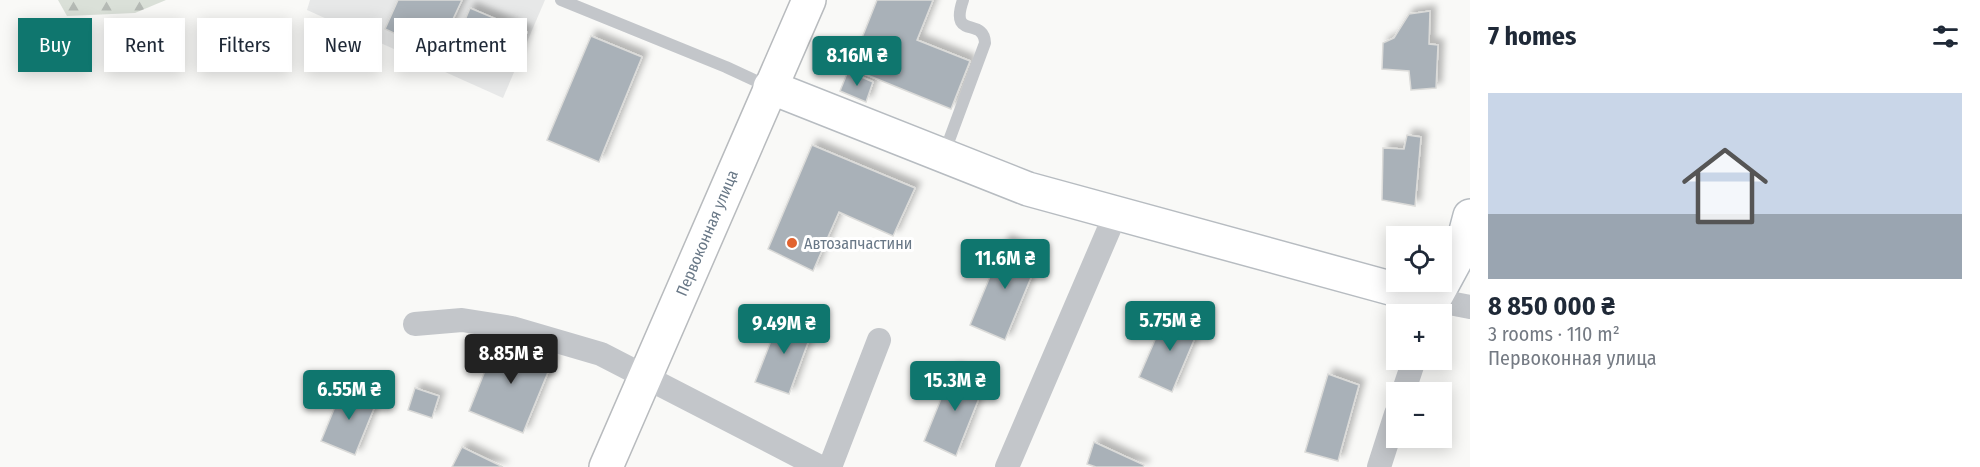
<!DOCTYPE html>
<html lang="en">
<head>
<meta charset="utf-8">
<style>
	body { margin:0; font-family:"Fira Sans Condensed",sans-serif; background:#f6f6f7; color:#1f2937; height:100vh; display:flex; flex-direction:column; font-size:22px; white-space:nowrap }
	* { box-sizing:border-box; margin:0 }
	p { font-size:20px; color:#747a83 }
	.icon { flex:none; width:33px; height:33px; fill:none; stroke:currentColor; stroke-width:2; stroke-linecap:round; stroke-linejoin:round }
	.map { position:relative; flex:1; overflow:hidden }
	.drawer { display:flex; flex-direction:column; background:#fff; width:510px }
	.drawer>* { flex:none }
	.top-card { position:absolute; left:18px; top:18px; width:570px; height:54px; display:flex; gap:12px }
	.tools { position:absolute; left:1386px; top:226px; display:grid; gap:12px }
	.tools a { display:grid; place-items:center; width:66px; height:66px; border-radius:0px; background:#fff; box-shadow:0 3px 15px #0003; font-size:30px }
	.price { position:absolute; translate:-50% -51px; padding:0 14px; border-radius:6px; background:#0f766e; color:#fff; font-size:20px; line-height:39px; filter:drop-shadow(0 2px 3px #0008) }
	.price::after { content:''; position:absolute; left:50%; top:36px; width:18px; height:14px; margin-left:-9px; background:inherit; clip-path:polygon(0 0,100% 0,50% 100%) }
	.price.on { background:#222; color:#fff }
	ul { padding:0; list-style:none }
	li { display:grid; align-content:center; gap:12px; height:318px; padding:0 18px }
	li span { display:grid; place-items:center; height:186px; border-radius:0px; color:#555 }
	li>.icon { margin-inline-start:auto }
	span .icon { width:108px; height:108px; fill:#fffc; stroke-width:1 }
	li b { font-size:26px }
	h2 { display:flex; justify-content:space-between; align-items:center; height:72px; padding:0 18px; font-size:26px }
	.tag { padding:0 21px; border-radius:0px; background:#fff; box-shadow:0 3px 15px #0003; font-size:21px; line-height:54px }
	.tag.on { background:#0f766e; color:#fff }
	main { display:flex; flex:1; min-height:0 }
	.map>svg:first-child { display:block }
</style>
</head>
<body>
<main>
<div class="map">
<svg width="1470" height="467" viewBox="0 0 1470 467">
	<defs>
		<pattern id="forest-firs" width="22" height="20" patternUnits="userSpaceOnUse" patternTransform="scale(1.5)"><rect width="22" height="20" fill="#dae0d8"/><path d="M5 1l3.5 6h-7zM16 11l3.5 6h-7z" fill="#b5bab5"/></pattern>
		<filter id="shadow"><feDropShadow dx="5.5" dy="-5.5" stdDeviation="3" flood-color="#0004"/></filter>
	</defs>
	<rect width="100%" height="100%" fill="#f9f9f7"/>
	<!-- built -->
	<polygon fill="#e7e8e8" points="310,0 545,0 503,98 307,10"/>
	<!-- forest -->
	<polygon fill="url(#forest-firs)" points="58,0 166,0 135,13 67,16"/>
	<!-- building -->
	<g fill="#a9b1b8" stroke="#dbdbd9" stroke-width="1.5" filter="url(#shadow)">
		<polygon points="398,0 462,0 437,53 385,29"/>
		<polygon points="877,0 933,0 917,40 970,61 951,109 850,68"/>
		<polygon points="470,8 527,32 516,61 458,37"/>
		<polygon points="1430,11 1429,44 1438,45 1436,88 1411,90 1409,71 1382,69 1383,43 1394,38 1409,14"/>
		<polygon points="591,36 642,57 599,162 547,140"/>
		<polygon points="848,71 873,82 866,102 840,91"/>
		<polygon points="1407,135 1421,137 1415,206 1382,200 1383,148 1404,149"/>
		<polygon points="812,145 915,188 893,236 839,212 813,271 768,249"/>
		<polygon points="1005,240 1040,256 1005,340 970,325"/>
		<polygon points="1167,312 1200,326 1172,392 1139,377"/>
		<polygon points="781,315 813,329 789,394 755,382"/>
		<polygon points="498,338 553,360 523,433 469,411"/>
		<polygon points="953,369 985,383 956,456 924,441"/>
		<polygon points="1328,374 1359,385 1338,461 1305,452"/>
		<polygon points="343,387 377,401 355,455 321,441"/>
		<polygon points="415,388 439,396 432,418 408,410"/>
		<polygon points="1094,442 1144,465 1143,467 1096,467 1087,464"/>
		<polygon points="462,447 503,467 452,467"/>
	</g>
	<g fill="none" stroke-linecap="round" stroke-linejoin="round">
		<!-- secondary casing -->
		<g stroke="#b7bcc1" stroke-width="36">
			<polyline id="secondary" points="770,87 1028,189 1434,300 1461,250 1470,216"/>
		</g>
		<!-- highway casing -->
		<g stroke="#b8bbbe" stroke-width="36">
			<polyline id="highway" points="606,467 809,0"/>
		</g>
		<!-- lane -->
		<g stroke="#c3c6ca" stroke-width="12">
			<polyline points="561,0 726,67 769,87"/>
			<path d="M 944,154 L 985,43 C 984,16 949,41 963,0"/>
		</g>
		<!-- street -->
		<g stroke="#c3c6ca" stroke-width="24">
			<polyline points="1429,314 1434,300 1470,307"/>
			<polyline points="415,324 462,320 512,328 601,354 820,467"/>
			<polyline points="1403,393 1414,360"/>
			<polyline points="830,467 879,340"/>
			<polyline points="1007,467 1116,213"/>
			<polyline points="1379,467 1396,414"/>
		</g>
		<!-- secondary -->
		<use href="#secondary" stroke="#fff" stroke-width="33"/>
		<!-- highway -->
		<use href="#highway" stroke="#fff" stroke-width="33"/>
	</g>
	<!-- markers -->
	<circle fill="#e1632f" stroke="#fff" stroke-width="2" cx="792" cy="243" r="6"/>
	<g text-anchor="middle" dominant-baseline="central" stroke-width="6" stroke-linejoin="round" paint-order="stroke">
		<!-- street labels -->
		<g font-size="16" fill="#697887" stroke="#fff">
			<text transform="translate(707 233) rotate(-67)">Первоконная улица</text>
		</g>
		<!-- poi labels -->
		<g font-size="16" fill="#697887" stroke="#fff" text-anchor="start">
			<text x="804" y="243">Автозапчастини</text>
		</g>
	</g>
</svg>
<div class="tools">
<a><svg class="icon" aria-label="locate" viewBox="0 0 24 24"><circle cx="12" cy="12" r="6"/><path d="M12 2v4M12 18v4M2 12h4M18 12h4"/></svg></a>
<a>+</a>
<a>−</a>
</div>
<b class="price" style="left:857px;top:87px">8.16M ₴</b>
<b class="price" style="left:1005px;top:290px">11.6M ₴</b>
<b class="price" style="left:1170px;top:352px">5.75M ₴</b>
<b class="price" style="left:784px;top:355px">9.49M ₴</b>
<b class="price on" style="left:511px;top:385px">8.85M ₴</b>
<b class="price" style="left:955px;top:412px">15.3M ₴</b>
<b class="price" style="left:349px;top:421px">6.55M ₴</b>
<div class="top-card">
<a class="tag on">Buy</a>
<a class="tag">Rent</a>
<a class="tag">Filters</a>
<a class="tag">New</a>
<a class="tag">Apartment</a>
</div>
</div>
<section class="drawer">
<h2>7 homes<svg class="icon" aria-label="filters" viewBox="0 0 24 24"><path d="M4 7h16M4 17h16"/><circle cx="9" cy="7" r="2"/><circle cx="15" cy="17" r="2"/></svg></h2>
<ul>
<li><span style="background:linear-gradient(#c9d6e8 65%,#9aa5b1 0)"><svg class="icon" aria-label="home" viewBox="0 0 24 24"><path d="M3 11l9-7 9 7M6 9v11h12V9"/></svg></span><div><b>8 850 000 ₴</b><p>3 rooms · 110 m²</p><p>Первоконная улица</p></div></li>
</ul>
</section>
</main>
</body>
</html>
